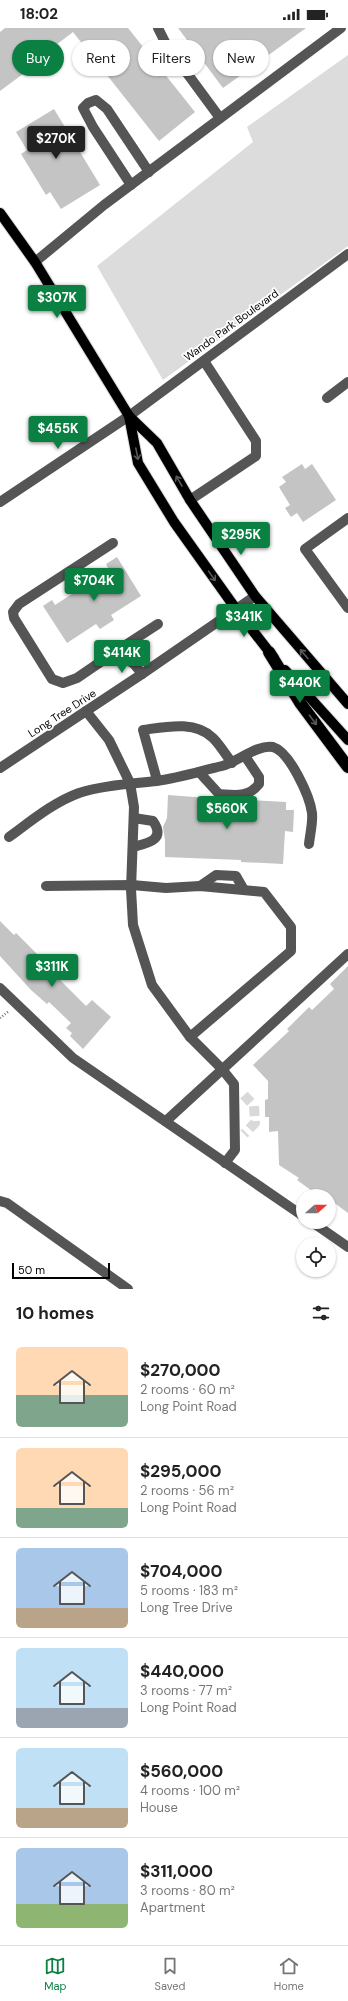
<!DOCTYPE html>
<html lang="en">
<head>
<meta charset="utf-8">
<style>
	body { margin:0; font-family:"DM Sans",sans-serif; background:#f2f2f2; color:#222; height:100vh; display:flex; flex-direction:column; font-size:15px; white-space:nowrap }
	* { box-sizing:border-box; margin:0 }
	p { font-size:13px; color:#767676 }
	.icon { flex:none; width:22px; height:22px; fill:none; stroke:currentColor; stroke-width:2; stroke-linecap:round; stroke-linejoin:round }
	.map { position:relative; height:1261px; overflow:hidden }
	.details { display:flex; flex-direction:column; background:#fff; flex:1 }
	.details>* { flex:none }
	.banner { position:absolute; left:12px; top:12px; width:324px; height:36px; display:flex; gap:8px }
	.needle { width:26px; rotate:69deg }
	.tools { position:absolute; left:296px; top:1161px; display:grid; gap:8px }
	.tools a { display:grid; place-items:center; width:40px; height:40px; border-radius:50%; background:#fff; box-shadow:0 1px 3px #0004; font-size:20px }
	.scale { position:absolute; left:12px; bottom:10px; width:98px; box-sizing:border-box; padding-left:4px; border:2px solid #000; border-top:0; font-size:11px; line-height:14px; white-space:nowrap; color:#000; -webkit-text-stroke:3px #fff; paint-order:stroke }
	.price { position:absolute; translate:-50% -34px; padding:0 9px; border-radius:4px; background:#0b8043; color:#fff; font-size:13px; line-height:26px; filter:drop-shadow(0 1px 2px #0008) }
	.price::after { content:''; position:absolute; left:50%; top:24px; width:12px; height:9px; margin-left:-6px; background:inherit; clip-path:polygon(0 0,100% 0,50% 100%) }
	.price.active { background:#222; color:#fff }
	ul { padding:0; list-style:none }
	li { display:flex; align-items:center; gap:12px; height:100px; padding:0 16px }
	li+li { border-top:1px solid #e0e0e0 }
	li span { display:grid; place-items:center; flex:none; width:112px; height:80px; border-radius:6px; color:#555 }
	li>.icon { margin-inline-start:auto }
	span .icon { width:48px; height:48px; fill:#fffc; stroke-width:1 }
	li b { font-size:17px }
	h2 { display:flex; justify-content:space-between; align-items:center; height:48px; padding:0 16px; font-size:17px }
	.tag { padding:0 14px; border-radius:18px; background:#fff; box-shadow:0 1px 3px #0004; font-size:14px; line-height:36px }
	.tag.active { background:#0b8043; color:#fff }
	.status { display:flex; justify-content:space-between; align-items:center; height:28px; padding:0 20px; background:#fff; direction:ltr }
	.status svg { height:11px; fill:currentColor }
	.tabs { display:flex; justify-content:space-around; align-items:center; height:56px; border-top:1px solid #e0e0e0; background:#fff; font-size:11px; color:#767676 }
	.tabs a { display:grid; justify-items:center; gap:2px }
	.tabs .active { color:#0b8043 }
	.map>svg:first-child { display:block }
</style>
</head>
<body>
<div class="status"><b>18:02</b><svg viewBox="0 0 49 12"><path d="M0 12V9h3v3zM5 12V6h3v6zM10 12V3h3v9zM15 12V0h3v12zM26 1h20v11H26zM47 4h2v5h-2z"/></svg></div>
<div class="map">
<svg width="348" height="1261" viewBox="0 0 348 1261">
	<rect width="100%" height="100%" fill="#fff"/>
	<!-- green -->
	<polygon fill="#dcdcdc" points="348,27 348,218 163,352 97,238 253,114 247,99"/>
	<!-- building -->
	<g fill="#c4c4c4">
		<polygon points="5,0 128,0 195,84 159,113 73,4 56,17 58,20 0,63 0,4"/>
		<polygon points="178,0 306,0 223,60"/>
		<polygon points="54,81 100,157 61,181 50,164 46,167 21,126 27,122 16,104"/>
		<polygon points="302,436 305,441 312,436 336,472 303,494 297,485 291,489 285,480 290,477 279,459 286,454 282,449"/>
		<polygon points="117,529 141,568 111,587 114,592 100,601 96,596 67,615 43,578 52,572 55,577 75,564 72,560 87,551 89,554 109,542 106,536"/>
		<polygon points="168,767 208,770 208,771 230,773 245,774 248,772 286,774 286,782 294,782 293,804 285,803 283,836 241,834 241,832 165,829 165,812 163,799 167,790"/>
		<polygon points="0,893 14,907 16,905 39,928 37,929 86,978 92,972 111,989 83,1021 70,1008 72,1005 66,1000 71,995 49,974 47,976 31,962 0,928"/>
		<polygon points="348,938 348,1185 329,1171 329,1168 319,1168 297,1152 299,1150 279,1137 278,1103 269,1104 269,1089 265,1089 265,1072 268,1071 268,1053 253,1037 289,1003 287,1001 309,979 312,982 334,961 330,956"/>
	</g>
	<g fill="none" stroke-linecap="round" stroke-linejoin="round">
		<!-- minor-tunnel -->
		<polyline stroke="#d9d9d9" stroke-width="10" stroke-dasharray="10 5" stroke-linecap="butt" points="244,1067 254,1078 255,1095 244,1106"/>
		<!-- major casing -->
		<g stroke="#dbdbdb" stroke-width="12">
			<g id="major">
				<polyline points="0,185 35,234 129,388 157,415 190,472 255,568 348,676"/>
				<polyline points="129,388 138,435 174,494 236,581 274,630"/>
				<polyline points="285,642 348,712"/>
			</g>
		</g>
		<!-- highway casing -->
		<g stroke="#dbdbdb" stroke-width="14">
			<polyline id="highway" points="269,624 301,676 348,739"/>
		</g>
		<!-- path -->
		<polyline stroke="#777" stroke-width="2.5" stroke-dasharray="1 2" stroke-linecap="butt" points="0,990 9,983"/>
		<!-- minor -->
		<g stroke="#555" stroke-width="10">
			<polyline points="158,0 167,18 220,90"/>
			<polyline points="131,157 93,99 83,80 88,75 96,72 107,81 149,144"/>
			<polyline points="35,234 104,177 341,0"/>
			<polyline points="327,370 348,354"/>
			<polyline points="190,472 256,428 256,413 204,333"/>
			<polyline points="0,474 129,388 348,226"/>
			<polyline points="348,490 305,521 348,580"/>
			<polyline points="113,515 19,576 13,584 14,590 52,651 63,655 77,650 115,624 134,636 142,646"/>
			<polyline points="115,624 158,596"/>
			<polyline points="86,683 109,712 130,755 134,779 131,861 133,897 152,957 190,1009 222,1041 234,1056 235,1122 225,1135"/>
			<polyline points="0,740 142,646 255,568"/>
			<path d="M 199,744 L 219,766 C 235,767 248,770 259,756 L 259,749 L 245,728"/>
			<path d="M 157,752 L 143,702 C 165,699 195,692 213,710 C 220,717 226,727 232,735"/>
			<path d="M 9,809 C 31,793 54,774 79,765 C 104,757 131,756 157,753 C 179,750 201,743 222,738 C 237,734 258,716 273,719 C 290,724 310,769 312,785 C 313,795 310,806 309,816"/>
			<path d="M 133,819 C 148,815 166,812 153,793 L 134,790"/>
			<polyline points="46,858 132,857 166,860 200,858 264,864 291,899 291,923 190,1009"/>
			<polyline points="200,858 216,847 236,848 244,862"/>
			<polyline points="0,960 73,1030 303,1188"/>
			<polyline points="166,1093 348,926"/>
			<polyline points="0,1173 7,1175 128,1261"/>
			<polyline points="312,1194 348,1219"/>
		</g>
		<!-- major -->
		<use href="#major" stroke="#000" stroke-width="10"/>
		<!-- highway -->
		<use href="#highway" stroke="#000" stroke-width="12"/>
	</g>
	<!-- one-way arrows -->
	<defs><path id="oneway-shaft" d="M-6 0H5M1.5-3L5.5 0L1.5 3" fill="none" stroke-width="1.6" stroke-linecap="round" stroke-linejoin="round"/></defs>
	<g stroke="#595959">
		<use href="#oneway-shaft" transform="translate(137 426) rotate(79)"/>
		<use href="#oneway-shaft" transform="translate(179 453) rotate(-120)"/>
		<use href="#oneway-shaft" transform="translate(212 548) rotate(55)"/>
		<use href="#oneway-shaft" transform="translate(304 626) rotate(-131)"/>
		<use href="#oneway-shaft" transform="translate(313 692) rotate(53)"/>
	</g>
	<g text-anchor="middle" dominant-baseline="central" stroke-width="3.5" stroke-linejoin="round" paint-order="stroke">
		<!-- street labels -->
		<g font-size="11" fill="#000" stroke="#fff">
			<text transform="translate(231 297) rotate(-36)">Wando Park Boulevard</text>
			<text transform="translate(62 685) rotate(-33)">Long Tree Drive</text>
		</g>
	</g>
</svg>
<div class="tools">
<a><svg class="needle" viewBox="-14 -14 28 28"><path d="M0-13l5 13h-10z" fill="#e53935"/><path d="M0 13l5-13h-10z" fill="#767676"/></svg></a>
<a><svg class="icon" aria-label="locate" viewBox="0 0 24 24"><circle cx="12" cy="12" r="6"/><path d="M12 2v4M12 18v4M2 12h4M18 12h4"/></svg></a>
</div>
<div class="scale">50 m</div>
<b class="price active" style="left:56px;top:132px">$270K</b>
<b class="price" style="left:57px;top:291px">$307K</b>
<b class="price" style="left:58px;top:422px">$455K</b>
<b class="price" style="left:241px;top:528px">$295K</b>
<b class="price" style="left:94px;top:574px">$704K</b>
<b class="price" style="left:244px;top:610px">$341K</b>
<b class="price" style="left:122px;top:646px">$414K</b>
<b class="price" style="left:300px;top:676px">$440K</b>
<b class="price" style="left:227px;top:802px">$560K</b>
<b class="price" style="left:52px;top:960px">$311K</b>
<div class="banner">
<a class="tag active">Buy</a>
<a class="tag">Rent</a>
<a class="tag">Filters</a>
<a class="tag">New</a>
</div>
</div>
<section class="details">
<h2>10 homes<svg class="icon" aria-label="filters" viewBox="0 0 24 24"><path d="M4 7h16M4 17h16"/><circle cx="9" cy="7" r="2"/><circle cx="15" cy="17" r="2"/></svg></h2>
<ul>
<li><span style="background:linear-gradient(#ffd9b3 60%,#7fa58c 0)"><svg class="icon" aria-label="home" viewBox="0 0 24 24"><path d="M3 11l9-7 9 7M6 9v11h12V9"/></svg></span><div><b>$270,000</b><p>2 rooms · 60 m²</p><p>Long Point Road</p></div></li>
<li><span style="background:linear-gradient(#ffd9b3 75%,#7fa58c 0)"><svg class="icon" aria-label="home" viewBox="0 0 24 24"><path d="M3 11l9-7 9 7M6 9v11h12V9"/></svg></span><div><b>$295,000</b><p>2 rooms · 56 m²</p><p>Long Point Road</p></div></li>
<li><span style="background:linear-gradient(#a9c7e8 75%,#b9a48a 0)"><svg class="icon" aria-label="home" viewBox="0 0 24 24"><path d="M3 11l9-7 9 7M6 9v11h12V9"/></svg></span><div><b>$704,000</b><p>5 rooms · 183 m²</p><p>Long Tree Drive</p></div></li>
<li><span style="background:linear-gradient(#bfe0f5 75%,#9aa5b1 0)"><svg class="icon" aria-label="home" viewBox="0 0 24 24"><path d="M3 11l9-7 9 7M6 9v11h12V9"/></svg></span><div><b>$440,000</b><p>3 rooms · 77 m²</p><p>Long Point Road</p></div></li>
<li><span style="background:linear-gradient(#bfe0f5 75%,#b9a48a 0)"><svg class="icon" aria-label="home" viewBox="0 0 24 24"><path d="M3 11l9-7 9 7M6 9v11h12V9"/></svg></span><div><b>$560,000</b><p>4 rooms · 100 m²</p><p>House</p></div></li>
<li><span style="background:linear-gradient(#a9c7e8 70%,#8fb573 0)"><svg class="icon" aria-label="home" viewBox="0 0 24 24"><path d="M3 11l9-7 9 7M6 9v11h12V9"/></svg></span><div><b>$311,000</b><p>3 rooms · 80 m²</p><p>Apartment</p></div></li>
</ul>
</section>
<nav class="tabs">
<a class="active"><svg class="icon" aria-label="map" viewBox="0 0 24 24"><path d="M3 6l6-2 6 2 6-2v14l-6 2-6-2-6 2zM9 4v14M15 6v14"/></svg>Map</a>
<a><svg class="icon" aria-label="saved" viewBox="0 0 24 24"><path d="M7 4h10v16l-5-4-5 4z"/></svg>Saved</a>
<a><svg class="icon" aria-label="home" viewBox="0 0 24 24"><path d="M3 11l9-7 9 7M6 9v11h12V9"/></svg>Home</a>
</nav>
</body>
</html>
